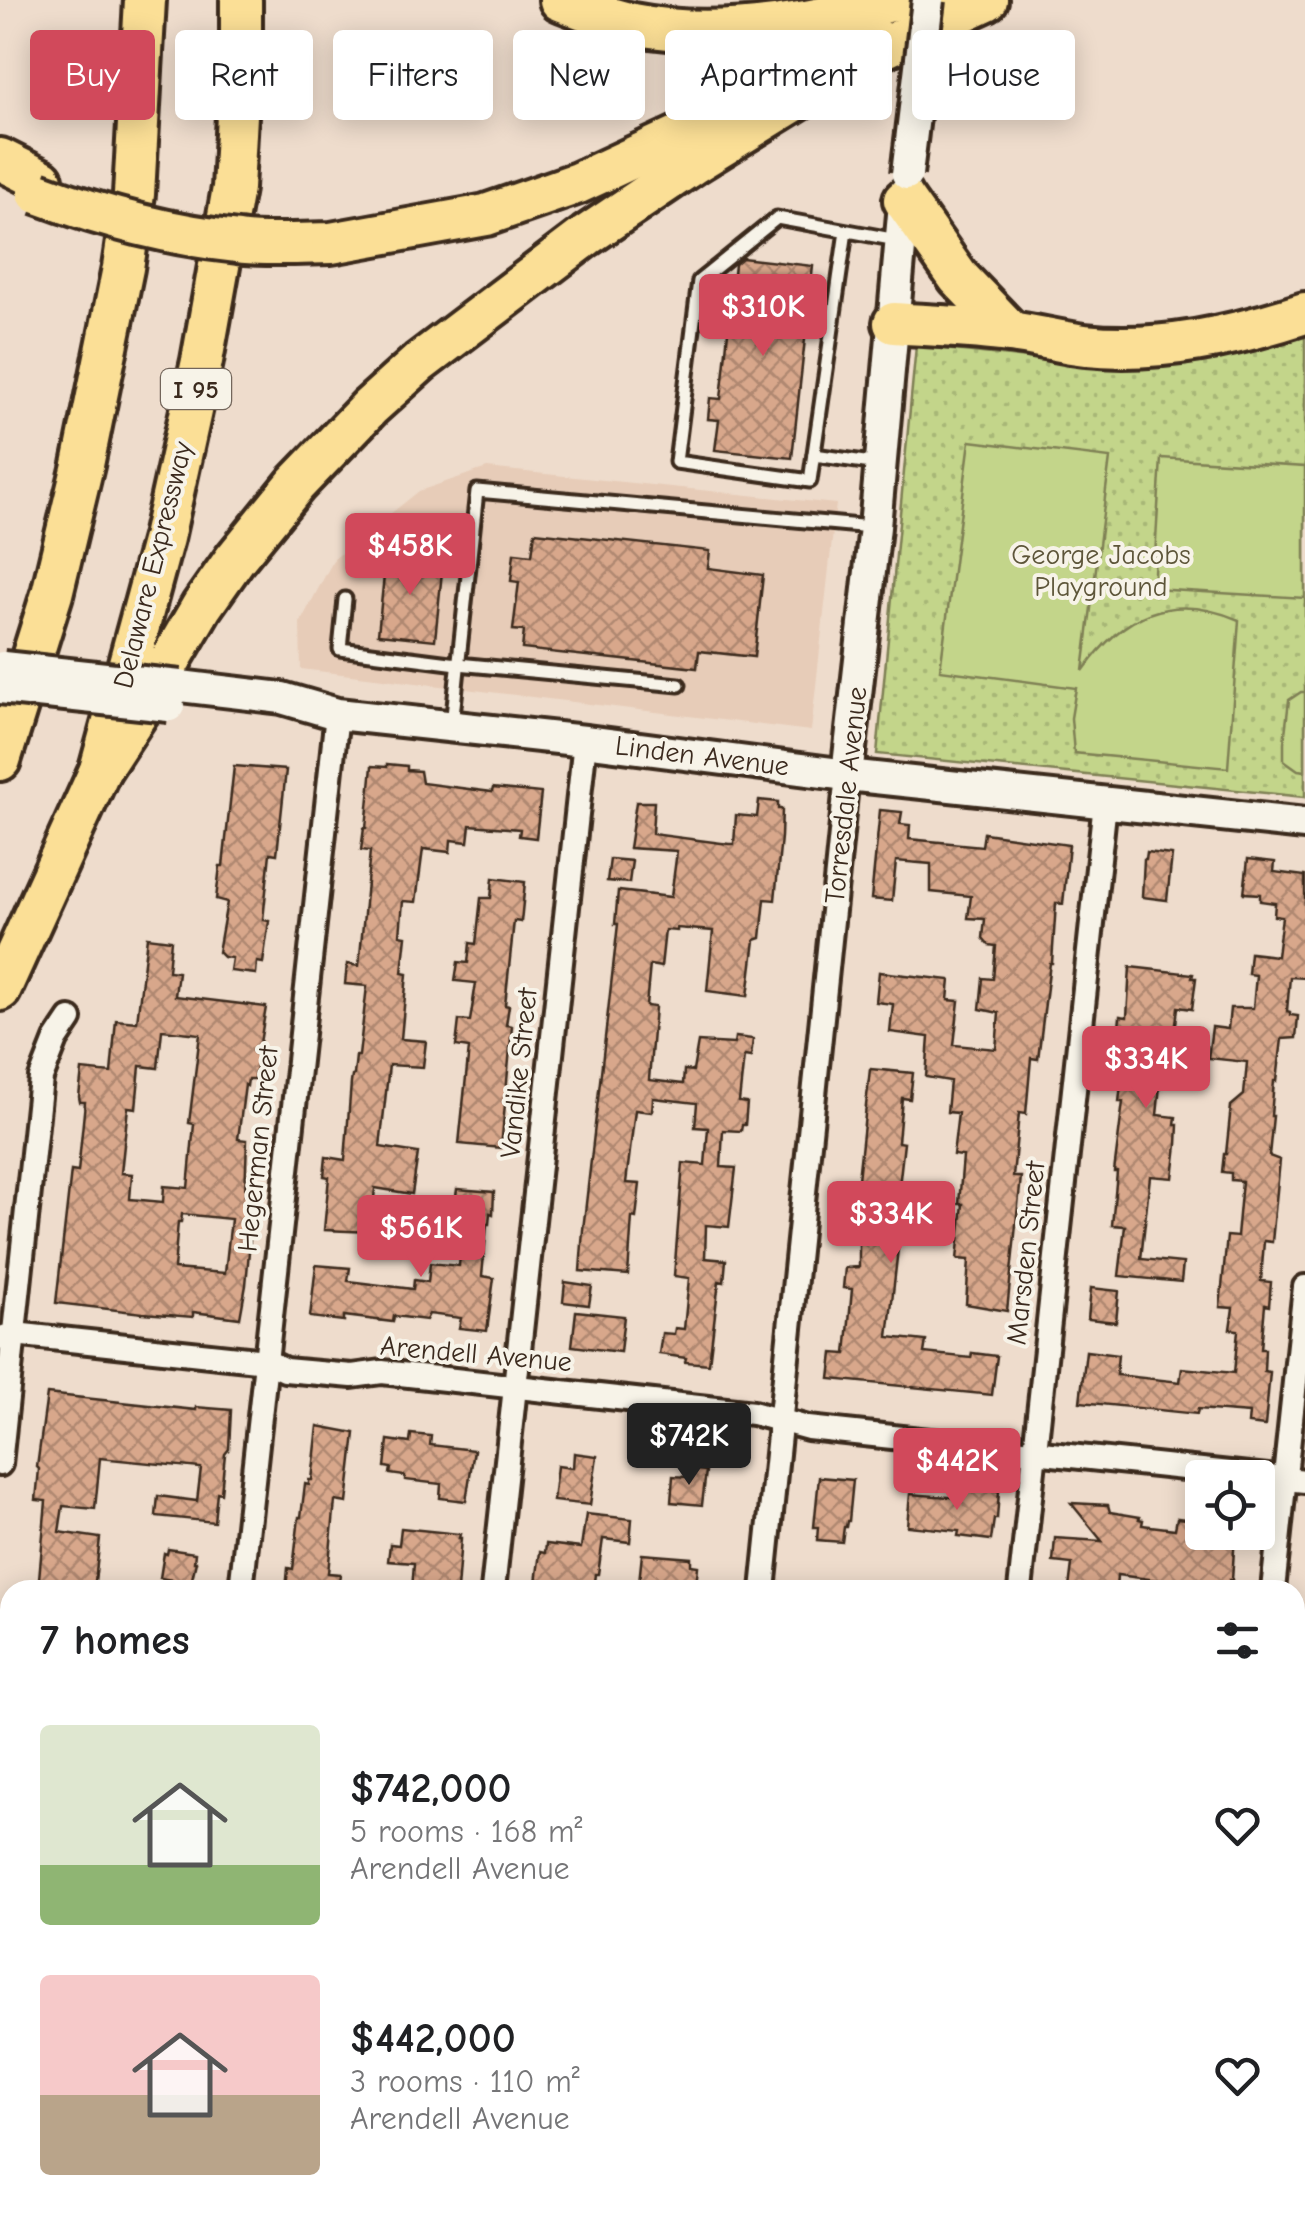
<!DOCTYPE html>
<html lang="en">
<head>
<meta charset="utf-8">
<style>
	body { margin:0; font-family:"Comic Neue",sans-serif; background:#f2f2f2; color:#202124; height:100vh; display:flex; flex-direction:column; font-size:38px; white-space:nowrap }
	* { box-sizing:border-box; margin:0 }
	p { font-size:32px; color:#757577 }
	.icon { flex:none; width:55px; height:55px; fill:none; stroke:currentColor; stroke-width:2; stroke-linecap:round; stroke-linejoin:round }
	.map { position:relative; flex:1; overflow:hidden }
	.side { position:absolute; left:0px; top:1580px; width:1305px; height:640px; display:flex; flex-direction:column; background:#fff; border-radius:30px 30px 0 0; box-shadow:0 5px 25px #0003 }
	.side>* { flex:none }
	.banner { position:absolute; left:30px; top:30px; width:1245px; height:90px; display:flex; gap:20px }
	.tools { position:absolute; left:1185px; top:1460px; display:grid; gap:20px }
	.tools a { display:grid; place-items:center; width:90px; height:90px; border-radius:10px; background:#fff; box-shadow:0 5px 25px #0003; font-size:50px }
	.price { position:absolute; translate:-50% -85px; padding:0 22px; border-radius:10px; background:#d1495b; color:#fff; font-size:32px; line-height:65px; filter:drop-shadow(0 2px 5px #0008) }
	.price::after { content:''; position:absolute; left:50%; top:60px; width:30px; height:22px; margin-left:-15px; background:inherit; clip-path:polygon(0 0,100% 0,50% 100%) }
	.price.selected { background:#222; color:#fff }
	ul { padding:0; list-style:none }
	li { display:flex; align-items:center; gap:30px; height:250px; padding:0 40px }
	li span { display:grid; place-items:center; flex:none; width:280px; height:200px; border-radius:10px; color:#555 }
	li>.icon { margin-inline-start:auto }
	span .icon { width:120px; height:120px; fill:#fffc; stroke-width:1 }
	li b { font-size:42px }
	h2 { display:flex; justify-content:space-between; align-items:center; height:120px; padding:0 40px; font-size:42px }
	.pill { padding:0 35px; border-radius:10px; background:#fff; box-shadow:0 5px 25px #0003; font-size:35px; line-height:90px }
	.pill.selected { background:#d1495b; color:#fff }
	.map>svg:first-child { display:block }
</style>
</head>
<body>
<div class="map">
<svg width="1305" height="2220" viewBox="0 0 1305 2220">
	<defs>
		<pattern id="grass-dots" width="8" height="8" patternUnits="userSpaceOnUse" patternTransform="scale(2.5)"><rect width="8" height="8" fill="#c3d58a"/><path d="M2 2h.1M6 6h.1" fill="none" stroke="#a8b777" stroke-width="1.8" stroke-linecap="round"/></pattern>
		<pattern id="building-cross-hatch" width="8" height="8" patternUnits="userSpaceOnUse" patternTransform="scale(2.5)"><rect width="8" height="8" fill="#d8a78b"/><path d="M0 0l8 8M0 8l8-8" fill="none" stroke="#b08871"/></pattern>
	</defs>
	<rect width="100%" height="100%" fill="#eedccc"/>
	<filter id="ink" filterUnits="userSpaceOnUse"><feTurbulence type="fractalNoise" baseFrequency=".01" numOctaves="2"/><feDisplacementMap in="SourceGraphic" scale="20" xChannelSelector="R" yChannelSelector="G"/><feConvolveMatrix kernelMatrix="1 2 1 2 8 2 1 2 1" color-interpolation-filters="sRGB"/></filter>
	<g filter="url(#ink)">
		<!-- built -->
		<polygon fill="#e7ccb8" points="487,468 836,504 811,731 301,669 300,623 334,559 419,491"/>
		<!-- grass -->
		<polygon fill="url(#grass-dots)" stroke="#7f8054" stroke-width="2.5" points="1305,332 1305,797 877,754 916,346 1103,366 1203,362 1288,340"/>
		<!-- pitch -->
		<g fill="#c3d58a" stroke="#7f8054" stroke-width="2.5">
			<path d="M 970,441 L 1110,458 L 1083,671 C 1123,614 1171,591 1239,620 L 1228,768 L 1074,753 L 1071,718 L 1076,688 L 940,670 Z"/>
			<polygon points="1161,458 1305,467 1305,598 1153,589"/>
			<polygon points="1301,692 1305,692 1305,771 1298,770 1284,760 1284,742 1289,700"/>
		</g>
		<!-- building -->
		<g fill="url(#building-cross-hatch)" stroke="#3b2a1e" stroke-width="2.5" fill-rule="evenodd">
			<polygon points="742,258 813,266 792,458 715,450 719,420 708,419 710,398 721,399 735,264"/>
			<polygon points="535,532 710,551 708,568 763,575 754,657 699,651 697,668 522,649 524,631 513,630 519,582 511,581 514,553 532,555"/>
			<polygon points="386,556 443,562 435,640 378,634"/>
			<polygon points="387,764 407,766 407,770 420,771 422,783 492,792 493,788 541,793 536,838 519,836 520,829 470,825 468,842 451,840 450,852 423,849 416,902 403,901 400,935 406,936 402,973 407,974 401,1039 426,1041 423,1067 389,1065 380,1147 418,1153 412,1194 375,1188 371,1232 324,1230 329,1177 324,1176 326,1157 345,1160 351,1083 352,1076 354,1075 356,1056 359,1056 367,986 345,984 347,964 359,966 370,851 361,850 364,828 366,828 372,766 387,767"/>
			<polygon points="234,766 286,770 277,854 270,853 263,920 269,921 263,963 257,962 256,974 230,971 232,958 223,957 218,952 227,902 216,899 220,866 223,866"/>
			<polygon points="759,800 778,802 778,809 782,809 781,837 775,900 765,899 761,938 755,940 748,996 707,991 713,931 677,928 677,931 665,930 661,967 650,965 646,1006 655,1007 649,1080 683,1084 684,1070 693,1071 698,1042 734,1044 735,1037 753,1039 751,1057 744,1056 739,1102 747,1103 745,1125 742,1125 741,1131 723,1130 721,1167 736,1168 729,1227 706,1225 705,1258 726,1260 724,1282 719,1281 709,1364 685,1362 686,1358 659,1354 662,1333 674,1334 675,1328 684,1329 689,1278 674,1276 683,1163 705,1165 708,1128 695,1127 697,1103 653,1098 652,1112 635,1110 626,1183 640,1184 636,1218 632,1217 628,1275 580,1271 583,1230 618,924 615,924 618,891 671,897 677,851 629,848 636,802 654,802 652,834 729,844 734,844 736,815 757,817"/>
			<polygon points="880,810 902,812 900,824 910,825 909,839 982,846 984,833 1069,845 1063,904 1056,903 1052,963 1050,963 1038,1059 1031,1058 1026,1114 1019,1113 1013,1177 1021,1177 1007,1311 966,1304 969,1260 957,1259 963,1204 959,1204 963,1156 953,1155 958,1113 947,1112 950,1081 926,1077 929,1037 890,1032 893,1004 876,1002 879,972 950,980 948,1000 959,1001 954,1045 996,1049 999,1013 980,1009 983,978 993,979 996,946 989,945 983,938 985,919 968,918 971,896 931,892 931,864 896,861 892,901 871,899"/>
			<polygon points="1147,852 1172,855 1167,900 1142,897 1144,859 1146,859"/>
			<polygon points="610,859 632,861 629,883 607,881"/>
			<polygon points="1248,859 1275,862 1274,872 1305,876 1305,978 1290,977 1287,1011 1290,1012 1290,1015 1298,1016 1296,1038 1282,1039 1277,1081 1274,1081 1271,1116 1273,1116 1269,1156 1280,1160 1272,1242 1264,1241 1261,1281 1271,1282 1269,1306 1265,1305 1261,1349 1265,1349 1264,1371 1270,1372 1265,1426 1248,1424 1249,1413 1198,1409 1197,1414 1080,1402 1086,1351 1118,1355 1116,1375 1180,1382 1182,1368 1234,1373 1238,1330 1230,1329 1233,1308 1220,1307 1227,1236 1237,1237 1242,1181 1231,1180 1231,1173 1222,1172 1224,1154 1226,1154 1231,1106 1244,1095 1247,1062 1208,1058 1212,1027 1228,1029 1230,1008 1253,1008 1256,975 1248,974 1250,953 1277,956 1282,917 1274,916 1275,903 1260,901 1260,894 1244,893"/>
			<polygon points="493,878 525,882 521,922 514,921 505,1005 509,1006 506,1025 512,1026 501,1148 459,1144 469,1048 456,1046 459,1020 470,1021 476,983 455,981 458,962 468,963 470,943 476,944 481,898 491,898"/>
			<path d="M 147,937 L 171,940 L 168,971 L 178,972 L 175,996 L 266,1007 L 254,1079 L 248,1079 L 247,1086 L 245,1085 L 238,1139 L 247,1140 L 245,1194 L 254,1195 L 246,1285 L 240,1318 L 193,1312 L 193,1317 L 143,1313 L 56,1303 L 71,1171 L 78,1172 L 85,1102 L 80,1102 L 79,1097 L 82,1070 L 111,1073 L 116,1020 L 137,1022 ZM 162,1030 L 200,1034 L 189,1123 L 194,1124 L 188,1188 L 164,1186 L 163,1202 L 130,1199 L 132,1174 L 121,1173 L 128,1107 L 136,1108 L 140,1066 L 158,1068 ZM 182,1214 L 231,1219 L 225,1273 L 174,1269 L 178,1222 L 181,1222 Z"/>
			<polygon points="1130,967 1193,974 1192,978 1196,978 1192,1009 1178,1007 1174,1042 1170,1042 1169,1050 1160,1049 1156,1085 1160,1086 1157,1115 1176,1117 1175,1124 1178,1124 1177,1145 1173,1178 1150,1176 1141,1259 1183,1263 1181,1282 1119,1276 1125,1226 1112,1225 1117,1172 1114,1172 1123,1102 1119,1102 1126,1041 1118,1041 1120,1016 1127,1017"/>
			<polygon points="870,1069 913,1073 910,1099 902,1098 898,1142 904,1143 895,1222 900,1222 899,1240 888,1337 926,1341 924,1353 971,1358 972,1353 997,1356 992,1395 830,1379 833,1353 846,1354 852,1289 843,1288 845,1268 859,1267 859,1226 853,1225"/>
			<polygon points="457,1189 494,1192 493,1214 490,1213 489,1224 487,1224 482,1276 494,1278 487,1331 459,1328 461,1318 429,1314 426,1320 394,1316 393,1322 344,1316 344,1321 310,1317 316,1265 350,1268 348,1281 413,1289 414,1280 428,1282 430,1263 459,1266 463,1221 445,1219 448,1202 455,1203"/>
			<polygon points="565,1282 592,1286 589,1305 563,1302"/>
			<polygon points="1091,1288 1119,1291 1116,1322 1088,1319"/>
			<polygon points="576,1311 624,1316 620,1352 572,1346"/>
			<polygon points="47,1394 196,1410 196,1407 231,1410 229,1449 225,1454 221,1493 217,1492 214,1522 156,1516 158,1496 197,1501 201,1468 100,1458 95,1509 63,1506 59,1532 100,1538 94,1590 38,1590 46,1501 36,1500 39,1469 37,1467"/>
			<polygon points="318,1426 355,1433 347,1503 335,1501 328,1573 340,1574 338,1590 286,1590 288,1568 293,1569 299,1517 301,1517 305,1484 309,1485 309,1480 312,1480"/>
			<polygon points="411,1434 431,1436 430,1445 474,1450 466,1501 440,1498 441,1484 405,1480 405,1476 390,1474 391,1468 385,1467 388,1440 410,1443"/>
			<polygon points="574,1453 597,1456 590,1505 553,1501 557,1466 573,1468"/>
			<polygon points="687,1469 706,1471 702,1505 671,1502 673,1476 687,1477"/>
			<polygon points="819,1477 853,1480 849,1521 847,1521 846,1527 844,1527 842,1542 817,1540 818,1527 814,1527"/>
			<polygon points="966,1488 999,1491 997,1519 994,1519 991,1540 958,1536 959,1531 907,1526 910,1494 962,1498 963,1491 966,1491"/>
			<polygon points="1071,1503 1108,1505 1110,1512 1140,1517 1139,1519 1143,1520 1142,1525 1175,1529 1177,1518 1202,1521 1202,1532 1233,1532 1235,1535 1232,1580 1229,1580 1228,1589 1117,1575 1116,1590 1069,1588 1072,1564 1053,1562 1055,1538 1102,1541"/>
			<polygon points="586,1514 632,1519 630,1542 603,1539 598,1574 595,1574 593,1590 535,1590 540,1552 545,1553 546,1544 581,1548"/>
			<polygon points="401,1528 460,1534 459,1538 461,1538 457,1590 412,1590 414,1563 388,1561 390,1544 399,1545"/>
			<polygon points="168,1549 195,1553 194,1562 196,1562 191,1583 160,1578 164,1553 167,1554"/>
			<polygon points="642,1554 691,1558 691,1565 698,1566 696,1587 639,1582"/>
		</g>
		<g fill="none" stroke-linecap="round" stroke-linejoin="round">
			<!-- lane casing -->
			<g stroke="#3b2a1e" stroke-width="19">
				<g id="lane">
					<polyline points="846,231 810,481 676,462 699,281 777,218 897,240"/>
					<polyline points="814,455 879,464"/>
					<polyline points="345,599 340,649 458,664 679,685"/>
					<polyline points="452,725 477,491 871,527"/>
				</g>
			</g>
			<!-- street casing -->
			<g stroke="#3b2a1e" stroke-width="30">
				<g id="street">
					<polyline points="0,1338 14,1334 266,1361 285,1370 352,1376 382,1372 753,1413 808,1428 1305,1481"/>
					<polyline points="0,1464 41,1078 56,1040 70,1019"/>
					<polyline points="241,1590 337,714"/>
					<polyline points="493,1590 585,741"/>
					<polyline points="763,1590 847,775"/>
					<polyline points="1020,1590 1105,803"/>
					<polyline points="1273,1590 1305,1287"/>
					<polyline points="0,1998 10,1999"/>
					<polyline points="1295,2136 1305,2137"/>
					<polyline points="703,2220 704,2210"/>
				</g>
			</g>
			<!-- secondary casing -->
			<g stroke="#3b2a1e" stroke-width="38">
				<g id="secondary">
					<polyline points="180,686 282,698 337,714 585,741 847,775 1305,824"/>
					<polyline points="847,775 875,527 905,192"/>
				</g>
			</g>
			<!-- highway casing -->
			<g stroke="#3b2a1e" stroke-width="48">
				<g id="highway">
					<path d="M 560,0 C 583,9 608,19 633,24 C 719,41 812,24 894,0"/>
					<polyline points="844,66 987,0"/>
					<polyline points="709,104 869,30"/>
					<polyline points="0,159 42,180"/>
					<polyline points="904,200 958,277 1011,332"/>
					<polyline points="293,244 331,243 486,215 578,183 744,106"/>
					<path d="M 894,323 C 932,326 971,327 1009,332 C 1035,335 1060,342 1085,345 C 1160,353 1235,336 1305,313"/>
					<polyline points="0,760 52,594 83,465 123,268 134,194 145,0"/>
					<polyline points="100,770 157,683 202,606 235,559 296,484 370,407 420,362 586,236 694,163 866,57"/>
					<polyline points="0,990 100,770 163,538 202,361 233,188 241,43 241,0"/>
				</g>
			</g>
			<!-- lane -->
			<use href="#lane" stroke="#f7f3e8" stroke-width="11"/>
			<!-- street -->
			<use href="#street" stroke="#f7f3e8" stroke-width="22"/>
			<!-- secondary -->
			<use href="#secondary" stroke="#f7f3e8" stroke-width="30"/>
			<!-- highway -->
			<use href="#highway" stroke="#fbdf96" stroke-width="40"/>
			<!-- secondary-bridge casing -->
			<g stroke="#3b2a1e" stroke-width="38" stroke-linecap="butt">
				<g id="secondary-bridge">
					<polyline points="907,174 928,0"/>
					<polyline points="3,667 180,686"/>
					<polyline points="0,688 169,706"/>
				</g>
			</g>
			<!-- highway-bridge casing -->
			<g stroke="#3b2a1e" stroke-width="48" stroke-linecap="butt">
				<path id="highway-bridge" d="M 38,193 C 102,217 170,235 238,242 C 256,245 275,244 293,244"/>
			</g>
			<!-- secondary-bridge -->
			<use href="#secondary-bridge" stroke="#f7f3e8" stroke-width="30"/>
			<!-- highway-bridge -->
			<use href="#highway-bridge" stroke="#fbdf96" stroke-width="40"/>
		</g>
	</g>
	<g text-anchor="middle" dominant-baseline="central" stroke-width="8" stroke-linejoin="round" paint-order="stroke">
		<!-- shield labels -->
		<rect fill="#f7f3e8" stroke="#73665b" stroke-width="2.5" x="161" y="369" width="70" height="40" rx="8"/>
		<g font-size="25" font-weight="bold" fill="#3b2a1e">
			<text x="196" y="389">I 95</text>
		</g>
		<!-- park labels -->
		<g font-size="28" fill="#5d5539" stroke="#f7f3e8">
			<text x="1101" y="555">George Jacobs<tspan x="1101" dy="32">Playground</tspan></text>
		</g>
		<!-- street labels -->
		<g font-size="28" fill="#3b2a1e" stroke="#f7f3e8">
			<text transform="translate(153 565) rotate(-76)">Delaware Expressway</text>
			<text transform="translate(702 756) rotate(7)">Linden Avenue</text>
			<text transform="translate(846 795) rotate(-84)">Torresdale Avenue</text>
			<text transform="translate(519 1073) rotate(-84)">Vandike Street</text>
			<text transform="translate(258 1149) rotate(-84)">Hegerman Street</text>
			<text transform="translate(1026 1253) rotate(-84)">Marsden Street</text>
			<text transform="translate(476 1354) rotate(5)">Arendell Avenue</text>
		</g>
	</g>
</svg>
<div class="tools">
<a><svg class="icon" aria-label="locate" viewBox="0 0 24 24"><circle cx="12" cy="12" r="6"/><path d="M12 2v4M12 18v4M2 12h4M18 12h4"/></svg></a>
</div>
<b class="price" style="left:763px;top:359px">$310K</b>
<b class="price" style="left:410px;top:598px">$458K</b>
<b class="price" style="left:1146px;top:1111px">$334K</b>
<b class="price" style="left:891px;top:1266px">$334K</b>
<b class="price" style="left:421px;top:1280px">$561K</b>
<b class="price selected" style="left:689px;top:1488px">$742K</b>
<b class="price" style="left:957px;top:1513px">$442K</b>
<div class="banner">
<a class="pill selected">Buy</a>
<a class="pill">Rent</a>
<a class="pill">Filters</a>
<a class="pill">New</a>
<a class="pill">Apartment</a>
<a class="pill">House</a>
</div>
<section class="side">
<h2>7 homes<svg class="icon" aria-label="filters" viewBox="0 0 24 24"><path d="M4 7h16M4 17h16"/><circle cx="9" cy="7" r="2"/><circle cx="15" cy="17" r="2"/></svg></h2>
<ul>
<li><span style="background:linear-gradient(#dfe7d0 70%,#8fb573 0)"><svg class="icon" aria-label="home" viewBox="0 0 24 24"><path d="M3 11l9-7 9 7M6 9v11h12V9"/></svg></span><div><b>$742,000</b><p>5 rooms · 168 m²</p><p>Arendell Avenue</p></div><svg class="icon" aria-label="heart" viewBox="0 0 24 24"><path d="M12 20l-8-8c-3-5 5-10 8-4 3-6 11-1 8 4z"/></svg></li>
<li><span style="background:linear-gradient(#f6c9c9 60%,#b9a48a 0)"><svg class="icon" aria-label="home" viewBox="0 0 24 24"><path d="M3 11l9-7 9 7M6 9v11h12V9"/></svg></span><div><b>$442,000</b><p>3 rooms · 110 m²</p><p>Arendell Avenue</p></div><svg class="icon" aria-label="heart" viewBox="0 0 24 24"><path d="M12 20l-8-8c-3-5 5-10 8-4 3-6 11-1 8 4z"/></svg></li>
</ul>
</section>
</div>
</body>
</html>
